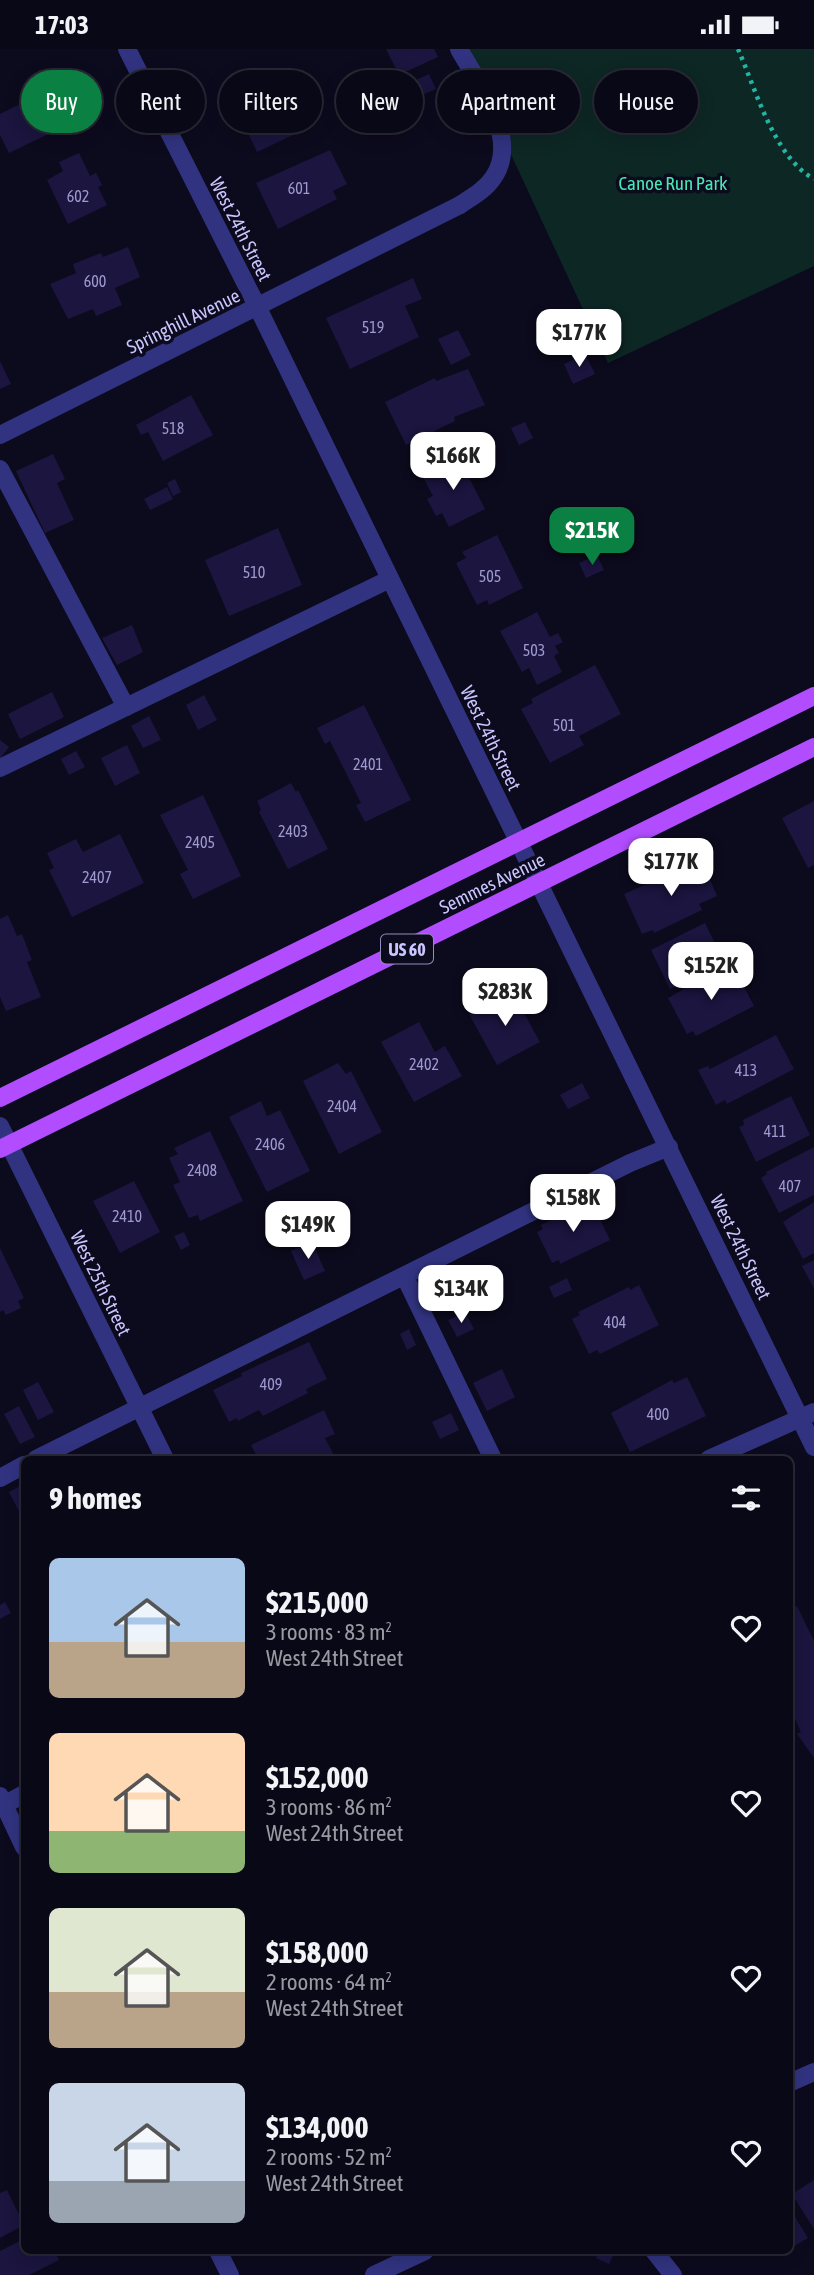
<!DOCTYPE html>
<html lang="en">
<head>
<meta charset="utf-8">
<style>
	body { margin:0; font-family:"Asap Condensed",sans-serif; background:#171623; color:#f1f3f6; height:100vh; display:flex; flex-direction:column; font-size:26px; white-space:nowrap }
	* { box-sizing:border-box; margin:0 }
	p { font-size:23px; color:#999aa1 }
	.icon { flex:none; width:38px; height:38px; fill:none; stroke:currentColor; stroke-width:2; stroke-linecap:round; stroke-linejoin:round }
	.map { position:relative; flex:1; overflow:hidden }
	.details { position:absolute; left:21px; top:1407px; width:772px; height:798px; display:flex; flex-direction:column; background:#090816; border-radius:10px; box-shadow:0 4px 18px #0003,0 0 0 2px #292935 }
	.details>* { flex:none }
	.hud { position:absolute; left:21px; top:21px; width:774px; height:63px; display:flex; gap:14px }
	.price { position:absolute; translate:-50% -60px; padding:0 16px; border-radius:14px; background:#fff; color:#222; font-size:23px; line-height:46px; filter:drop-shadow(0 2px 4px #0008) }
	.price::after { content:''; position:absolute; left:50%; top:42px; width:21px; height:16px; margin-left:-10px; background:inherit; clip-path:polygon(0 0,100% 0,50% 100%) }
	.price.selected { background:#0b8043; color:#fff }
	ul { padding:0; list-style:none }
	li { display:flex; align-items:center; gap:21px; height:175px; padding:0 28px }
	li span { display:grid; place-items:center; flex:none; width:196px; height:140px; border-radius:10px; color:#555 }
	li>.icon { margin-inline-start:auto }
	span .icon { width:84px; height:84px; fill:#fffc; stroke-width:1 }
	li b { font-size:30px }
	h2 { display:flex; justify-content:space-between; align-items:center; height:84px; padding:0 28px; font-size:30px }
	.chip { padding:0 24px; border-radius:32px; background:#090816; box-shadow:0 4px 18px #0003,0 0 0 2px #292935; font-size:24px; line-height:63px }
	.chip.selected { background:#0b8043; color:#fff }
	.status { display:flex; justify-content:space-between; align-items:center; height:49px; padding:0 35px; background:#090816; direction:ltr }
	.status svg { height:19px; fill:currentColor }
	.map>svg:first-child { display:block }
</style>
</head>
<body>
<div class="status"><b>17:03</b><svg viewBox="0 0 49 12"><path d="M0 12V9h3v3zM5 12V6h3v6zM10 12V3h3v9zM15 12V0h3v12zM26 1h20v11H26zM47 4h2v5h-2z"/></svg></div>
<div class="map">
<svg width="814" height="2226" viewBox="0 0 814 2226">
	<rect width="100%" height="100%" fill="#0c0a1d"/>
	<!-- green -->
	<polygon fill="#0d2725" points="462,0 814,0 814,217 608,314"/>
	<!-- building -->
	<g fill="#1b153f">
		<polygon points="386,0 434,0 438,8 399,26"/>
		<polygon points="429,25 436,40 408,52 401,38"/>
		<polygon points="70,30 88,66 9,104 0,86 0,65"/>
		<polygon points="290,34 310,78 257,103 236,59"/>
		<polygon points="330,101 347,135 333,142 337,150 278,180 256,134"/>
		<polygon points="79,104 90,127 96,124 102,136 98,138 107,156 68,175 47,131 63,122 59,113"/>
		<polygon points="128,198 140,228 115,239 122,256 96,267 93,260 68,270 50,235 76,224 73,215 101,204 103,208"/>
		<polygon points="413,229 422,250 405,257 419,288 350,320 326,269"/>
		<polygon points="458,281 471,306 451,316 438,290"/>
		<polygon points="585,305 595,325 573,335 564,315"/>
		<polygon points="0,312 11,335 0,340"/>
		<polygon points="468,320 485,356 454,368 455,372 406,396 385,353 435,329 436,332"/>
		<polygon points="191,346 213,386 163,412 148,383 141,386 136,376"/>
		<polygon points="525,373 533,389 519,396 511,379"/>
		<polygon points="53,405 65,430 57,434 74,471 45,484 16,422"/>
		<polygon points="458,407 485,460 449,478 442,464 436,467 427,450 433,447 422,426"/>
		<polygon points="175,430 181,443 173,447 167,434"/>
		<polygon points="167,438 173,450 150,461 144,450"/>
		<polygon points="278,479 302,536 229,567 205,511"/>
		<polygon points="497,486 523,539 489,556 487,551 477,556 456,514 466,509 462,503"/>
		<polygon points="597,506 604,521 586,529 579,514"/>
		<polygon points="537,563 550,588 558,584 563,593 555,597 559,604 554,607 562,623 537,636 529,619 522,623 500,582"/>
		<polygon points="132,576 143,603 117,616 102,589"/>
		<polygon points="595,616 621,665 579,687 584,696 550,714 521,660 533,654 531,650"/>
		<polygon points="52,643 64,668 20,690 8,665"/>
		<polygon points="204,646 217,671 198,681 186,656"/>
		<polygon points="364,656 411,751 365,773 356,756 361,754 330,692 325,695 317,679"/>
		<polygon points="149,667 161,691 143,699 131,677"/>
		<polygon points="0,691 9,698 0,710"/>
		<polygon points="127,696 140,724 115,737 101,709"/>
		<polygon points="76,702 85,718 69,726 61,710"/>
		<polygon points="291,734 296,743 298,741 328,800 288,820 259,763 261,761 257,752"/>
		<polygon points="203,746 241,827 193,850 180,825 188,821 160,766"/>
		<polygon points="814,752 814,816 808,819 782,769"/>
		<polygon points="120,785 144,834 72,868 49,821 54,819 47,804 76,790 83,803"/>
		<polygon points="702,811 717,847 699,855 702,861 654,884 653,881 642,885 624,845"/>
		<polygon points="8,866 17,887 22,885 32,911 27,913 41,948 6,962 0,948 0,870"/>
		<polygon points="705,874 724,913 670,940 651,901"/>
		<polygon points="727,916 737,934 741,932 754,957 696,987 693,982 687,985 668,949"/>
		<polygon points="512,942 540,993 497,1016 469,965"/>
		<polygon points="419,973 435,1003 445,997 462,1027 414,1053 381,993"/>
		<polygon points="776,986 794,1020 727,1055 725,1051 716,1056 698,1021 708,1017 710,1020"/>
		<polygon points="338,1014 346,1025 351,1022 382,1083 339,1105 303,1032"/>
		<polygon points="582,1034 590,1049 568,1060 560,1046"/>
		<polygon points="791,1047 810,1086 756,1113 739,1078 744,1076 743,1071"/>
		<polygon points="261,1052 267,1067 280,1061 310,1122 267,1143 229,1068"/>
		<polygon points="210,1082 243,1152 200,1172 198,1166 189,1169 173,1136 180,1133 169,1109 178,1105 174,1099"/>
		<polygon points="814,1098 814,1146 779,1164 761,1129 767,1125 766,1123"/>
		<polygon points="134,1132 160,1183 120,1204 93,1152"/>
		<polygon points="591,1152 610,1191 560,1215 559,1211 552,1214 537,1183 543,1180 541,1176"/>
		<polygon points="814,1153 814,1204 803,1210 783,1173"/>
		<polygon points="184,1183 190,1196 181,1201 174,1187"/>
		<polygon points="312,1193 325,1222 304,1231 291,1202"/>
		<polygon points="0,1199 24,1249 18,1252 21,1259 6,1266 3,1261 0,1263"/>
		<polygon points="814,1211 814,1240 802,1217"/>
		<polygon points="567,1229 572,1241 554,1249 549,1238"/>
		<polygon points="639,1236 659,1276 600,1305 597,1301 589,1305 572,1270 580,1266 578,1263 629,1238 630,1241"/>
		<polygon points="433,1238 440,1252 431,1256 424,1242"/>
		<polygon points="465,1263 474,1280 457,1288 448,1271"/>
		<polygon points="409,1280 416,1296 407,1301 400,1285"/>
		<polygon points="309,1293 327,1330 306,1340 308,1344 263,1367 259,1361 238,1372 237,1369 229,1373 213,1341 242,1327 241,1324"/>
		<polygon points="502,1320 515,1348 487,1362 473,1334"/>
		<polygon points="687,1328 706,1367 630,1403 611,1364 672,1331 674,1334"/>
		<polygon points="38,1333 54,1363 38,1371 23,1341"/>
		<polygon points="19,1357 35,1388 20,1395 4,1365"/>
		<polygon points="324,1361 335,1385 325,1389 336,1410 258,1410 251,1396"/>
		<polygon points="451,1364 459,1381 440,1390 432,1373"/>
		<polygon points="24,1435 24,1472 9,1443"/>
		<polygon points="5,1553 11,1564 0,1570 0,1556"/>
		<polygon points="797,1557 814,1592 814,1709 797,1685 801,1683 789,1657 789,1561"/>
		<polygon points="814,2131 814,2180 792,2145"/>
		<polygon points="7,2141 24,2176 0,2189 0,2144"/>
		<polygon points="789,2158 808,2189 789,2200"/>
		<polygon points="24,2190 24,2202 54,2202 59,2211 29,2226 0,2226 0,2202"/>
		<polygon points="599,2202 615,2202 609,2215 596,2209"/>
	</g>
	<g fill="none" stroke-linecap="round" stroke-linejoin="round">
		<!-- path -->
		<path stroke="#23b5a3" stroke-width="4.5" stroke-dasharray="3.5 5" stroke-linecap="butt" d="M 738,0 C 756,41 774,108 814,130"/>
		<!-- lane -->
		<g stroke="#313380" stroke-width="18">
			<path d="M 459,0 C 478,34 521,90 493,129 C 485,141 472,148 460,156"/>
			<polyline points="0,420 126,658"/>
			<polyline points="0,719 390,530"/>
			<polyline points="405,1228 493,1410"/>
			<polyline points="36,1410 630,1114 669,1098"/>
			<polyline points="0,1429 24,1416"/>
			<polyline points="0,1747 24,1798"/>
			<polyline points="218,2202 230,2226"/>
		</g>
		<!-- street -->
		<g stroke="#313380" stroke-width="18">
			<polyline points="127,0 258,259 814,1398"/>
			<polyline points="0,386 460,156"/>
			<polyline points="0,1077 165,1410"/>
			<polyline points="709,1410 814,1363"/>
			<polyline points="0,1758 24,1745"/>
			<polyline points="789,2034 814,2023"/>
			<polyline points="654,2202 673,2226"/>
			<polyline points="374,2226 425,2202"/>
		</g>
		<!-- primary -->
		<g stroke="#b14dff" stroke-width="18">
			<polyline points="0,1049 814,647"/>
			<polyline points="0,1100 814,698"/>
		</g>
	</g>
	<g text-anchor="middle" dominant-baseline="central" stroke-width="7" stroke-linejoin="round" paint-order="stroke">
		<!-- number labels -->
		<g font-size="16" fill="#9e9acf">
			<text x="299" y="139">601</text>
			<text x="78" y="147">602</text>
			<text x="95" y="232">600</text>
			<text x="373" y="278">519</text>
			<text x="173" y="379">518</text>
			<text x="254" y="523">510</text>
			<text x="490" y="527">505</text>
			<text x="534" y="601">503</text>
			<text x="564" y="676">501</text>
			<text x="368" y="715">2401</text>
			<text x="293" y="782">2403</text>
			<text x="200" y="793">2405</text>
			<text x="97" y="828">2407</text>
			<text x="424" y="1015">2402</text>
			<text x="746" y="1021">413</text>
			<text x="342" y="1057">2404</text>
			<text x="775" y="1082">411</text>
			<text x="270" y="1095">2406</text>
			<text x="202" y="1121">2408</text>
			<text x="790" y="1137">407</text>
			<text x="127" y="1167">2410</text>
			<text x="615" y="1273">404</text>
			<text x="271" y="1335">409</text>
			<text x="658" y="1365">400</text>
		</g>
		<!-- shield labels -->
		<rect fill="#0c0a1d" stroke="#908ebb" stroke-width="2" x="381" y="885.5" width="52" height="29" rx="5"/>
		<g font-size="18" font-weight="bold" fill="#c9c6ff">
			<text x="407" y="900">US 60</text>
		</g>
		<!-- park labels -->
		<g font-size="19" fill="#4ae7b6" stroke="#0c0a1d">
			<text x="673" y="134">Canoe Run Park</text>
		</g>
		<!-- street labels -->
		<g font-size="19" fill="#c9c6ff" stroke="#0c0a1d">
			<text transform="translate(241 180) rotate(63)">West 24th Street</text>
			<text transform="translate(183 272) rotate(-26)">Springhill Avenue</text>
			<text transform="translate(491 689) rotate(64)">West 24th Street</text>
			<text transform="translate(492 834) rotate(-26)">Semmes Avenue</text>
			<text transform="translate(741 1198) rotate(64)">West 24th Street</text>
			<text transform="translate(101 1234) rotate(64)">West 25th Street</text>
		</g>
	</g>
</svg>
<b class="price" style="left:579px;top:320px">$177K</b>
<b class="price" style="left:453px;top:443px">$166K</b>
<b class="price selected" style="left:592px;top:518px">$215K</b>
<b class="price" style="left:671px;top:849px">$177K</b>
<b class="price" style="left:711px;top:953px">$152K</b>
<b class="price" style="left:505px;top:979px">$283K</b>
<b class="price" style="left:573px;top:1185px">$158K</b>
<b class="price" style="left:308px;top:1212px">$149K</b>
<b class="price" style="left:461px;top:1276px">$134K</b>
<div class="hud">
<a class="chip selected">Buy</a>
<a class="chip">Rent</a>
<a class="chip">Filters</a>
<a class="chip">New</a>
<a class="chip">Apartment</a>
<a class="chip">House</a>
</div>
<section class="details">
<h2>9 homes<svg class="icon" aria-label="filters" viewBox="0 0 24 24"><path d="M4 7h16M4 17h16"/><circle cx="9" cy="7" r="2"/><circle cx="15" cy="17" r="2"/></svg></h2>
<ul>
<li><span style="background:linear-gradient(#a9c7e8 60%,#b9a48a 0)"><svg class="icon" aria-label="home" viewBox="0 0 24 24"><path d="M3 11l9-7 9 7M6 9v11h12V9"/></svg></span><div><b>$215,000</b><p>3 rooms · 83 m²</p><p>West 24th Street</p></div><svg class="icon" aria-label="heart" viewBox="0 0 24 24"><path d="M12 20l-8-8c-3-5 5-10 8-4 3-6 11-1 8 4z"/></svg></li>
<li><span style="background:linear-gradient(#ffd9b3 70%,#8fb573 0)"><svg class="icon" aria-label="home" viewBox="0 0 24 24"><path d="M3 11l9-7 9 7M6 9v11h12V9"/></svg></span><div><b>$152,000</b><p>3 rooms · 86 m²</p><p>West 24th Street</p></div><svg class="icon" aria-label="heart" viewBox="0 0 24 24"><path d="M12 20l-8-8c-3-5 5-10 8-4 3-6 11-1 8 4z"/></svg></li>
<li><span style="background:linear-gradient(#dfe7d0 60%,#b9a48a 0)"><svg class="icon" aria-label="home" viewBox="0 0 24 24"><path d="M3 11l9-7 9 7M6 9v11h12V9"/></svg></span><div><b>$158,000</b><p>2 rooms · 64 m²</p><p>West 24th Street</p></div><svg class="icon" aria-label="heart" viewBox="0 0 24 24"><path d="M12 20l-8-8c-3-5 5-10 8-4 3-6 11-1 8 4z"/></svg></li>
<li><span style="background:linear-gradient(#c9d6e8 70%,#9aa5b1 0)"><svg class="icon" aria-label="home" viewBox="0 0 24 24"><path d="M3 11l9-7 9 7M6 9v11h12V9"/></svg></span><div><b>$134,000</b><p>2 rooms · 52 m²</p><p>West 24th Street</p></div><svg class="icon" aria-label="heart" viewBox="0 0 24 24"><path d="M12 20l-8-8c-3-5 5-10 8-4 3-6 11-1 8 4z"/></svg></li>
</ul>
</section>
</div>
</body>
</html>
